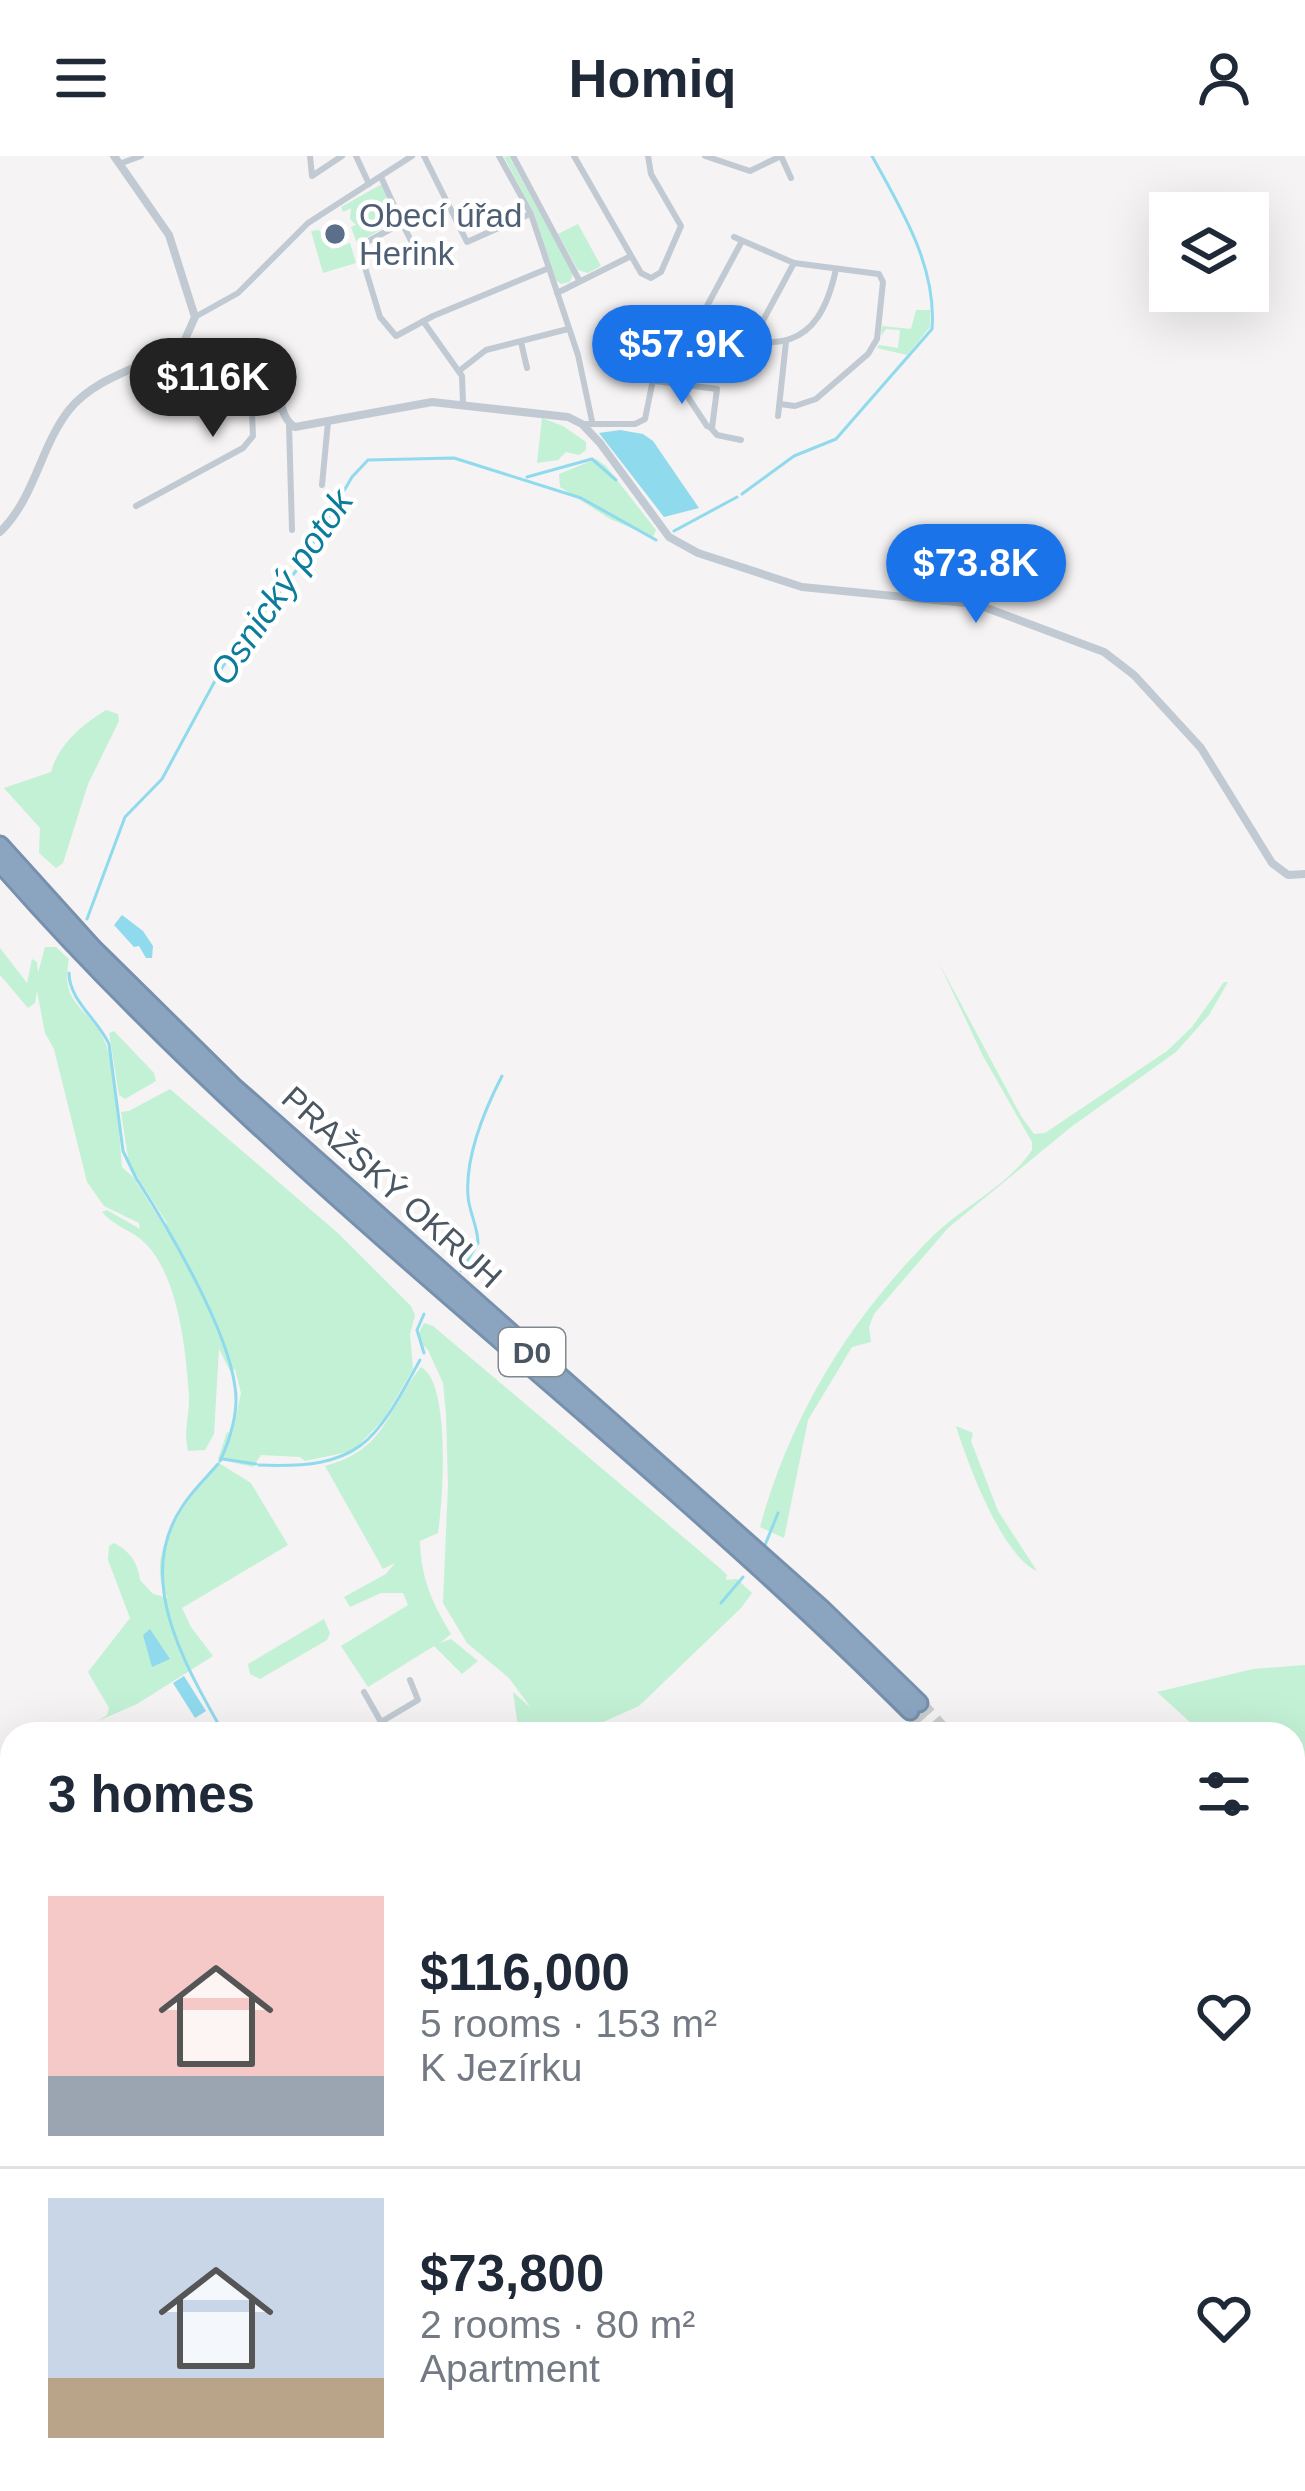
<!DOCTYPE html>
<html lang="en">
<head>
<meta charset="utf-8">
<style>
	body { margin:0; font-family:Helvetica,sans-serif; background:#f2f2f3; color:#1f2937; height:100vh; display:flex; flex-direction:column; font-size:45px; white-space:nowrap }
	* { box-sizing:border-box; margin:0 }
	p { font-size:39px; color:#747a83 }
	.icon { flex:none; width:66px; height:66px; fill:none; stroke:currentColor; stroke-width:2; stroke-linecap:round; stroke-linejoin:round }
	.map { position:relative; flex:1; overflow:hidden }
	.side { position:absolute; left:0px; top:1566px; width:1305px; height:771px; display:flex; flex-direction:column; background:#fff; border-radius:36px 36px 0 0; box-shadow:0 12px 48px #0002 }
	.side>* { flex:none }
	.fabs { position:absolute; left:1149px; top:36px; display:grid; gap:24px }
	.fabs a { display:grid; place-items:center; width:120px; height:120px; border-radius:0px; background:#fff; box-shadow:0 12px 48px #0002; font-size:60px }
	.price { position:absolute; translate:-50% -102px; padding:0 27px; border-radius:42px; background:#1a73e8; color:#fff; font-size:39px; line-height:78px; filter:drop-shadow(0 3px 6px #0008) }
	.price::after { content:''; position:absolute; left:50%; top:72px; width:36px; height:27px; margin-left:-18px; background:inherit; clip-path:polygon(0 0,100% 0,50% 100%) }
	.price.current { background:#222; color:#fff }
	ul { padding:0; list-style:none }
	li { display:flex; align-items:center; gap:36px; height:300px; padding:0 48px }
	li+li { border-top:3px solid #e0e1e3 }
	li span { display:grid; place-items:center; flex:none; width:336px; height:240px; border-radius:0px; color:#555 }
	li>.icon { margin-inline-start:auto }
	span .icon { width:144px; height:144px; fill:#fffc; stroke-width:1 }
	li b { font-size:51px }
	h2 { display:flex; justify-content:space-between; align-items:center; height:144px; padding:0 48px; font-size:51px }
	header { display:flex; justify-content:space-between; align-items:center; height:156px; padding:0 48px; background:#fff; font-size:54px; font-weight:700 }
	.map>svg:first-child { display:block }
</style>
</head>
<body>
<header><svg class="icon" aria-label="menu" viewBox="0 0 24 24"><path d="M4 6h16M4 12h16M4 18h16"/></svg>Homiq<svg class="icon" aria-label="person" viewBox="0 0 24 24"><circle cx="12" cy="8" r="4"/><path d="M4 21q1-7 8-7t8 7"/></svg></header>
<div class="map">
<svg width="1305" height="2335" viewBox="0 0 1305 2335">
	<rect width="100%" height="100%" fill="#f5f3f3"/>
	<!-- green -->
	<g fill="#c3f1d5">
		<polygon points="509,0 573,118 570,126 561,128 556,124 534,57 504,1"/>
		<polygon points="382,28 398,64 357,87 351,71 356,69 350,63 351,52 343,56 341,51"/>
		<polygon points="578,68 601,110 588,117 578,114 558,78"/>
		<polygon points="319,74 332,93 350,87 356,107 323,117 311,75"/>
		<polygon points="916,154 930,154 930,171 907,199 877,192 879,189 898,192 900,174 886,173 881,180 882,170 911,173"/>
		<polygon points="542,262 563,270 586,286 586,294 579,299 566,296 558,304 537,307"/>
		<polygon points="596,303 606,310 656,374 653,381 610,363 560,331 559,318"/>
		<path d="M 106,554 L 118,558 L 119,565 L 88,628 L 63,707 L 56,712 L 39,697 L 40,672 L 4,632 L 51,616 C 58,589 83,568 106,554 Z"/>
		<path d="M 45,791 L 56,791 L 69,803 C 61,845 81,847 101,878 C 117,903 119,979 122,1011 L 133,1021 L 164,1070 L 167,1067 L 129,1008 L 121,956 L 129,955 L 170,933 L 339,1078 L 411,1150 L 415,1159 L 410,1178 L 413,1213 L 384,1263 L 353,1295 L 305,1305 L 300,1301 L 261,1299 L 253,1311 L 218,1303 L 227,1276 L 232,1278 L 241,1237 L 235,1213 L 230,1215 L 219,1193 L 214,1278 L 205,1294 L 188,1295 C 183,1272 190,1260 189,1239 C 186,1196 179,1122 146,1088 C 134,1075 113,1070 102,1056 L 107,1054 L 140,1073 L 139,1067 L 104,1050 L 87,1026 L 54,893 L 45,877 L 37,835 L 35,847 L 28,852 L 0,819 L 0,792 L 27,827 L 32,803 L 37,806 L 38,817 Z"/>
		<path d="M 939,807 L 1021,960 L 1034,978 L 1045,977 L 1167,895 L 1192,871 L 1224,826 L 1228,826 L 1209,859 L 1176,896 L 1071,971 L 948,1072 L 874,1158 L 869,1171 L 871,1186 L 852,1191 L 808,1264 L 784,1382 L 760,1371 C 791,1258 851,1161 934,1079 C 964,1050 1009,1029 1032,994 L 1032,986 L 983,900 Z"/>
		<polygon points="114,875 154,917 156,925 125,943 119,939 109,877"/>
		<polygon points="424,1167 433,1170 721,1413 727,1419 726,1424 737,1423 752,1437 741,1452 639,1550 601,1567 597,1578 519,1578 513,1536 531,1552 509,1522 467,1487 443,1447 448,1329 446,1258 443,1227 428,1194 421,1187 419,1177"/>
		<path d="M 421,1211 C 451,1227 443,1344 438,1377 L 420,1385 C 421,1422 432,1447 451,1478 L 440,1487 L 451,1483 L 478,1505 L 462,1518 L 434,1490 L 368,1531 L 341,1490 L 408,1449 L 403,1437 L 381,1437 L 350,1451 L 344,1441 L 386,1418 L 395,1407 L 383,1413 L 325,1310 C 388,1293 386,1254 421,1211 Z"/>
		<path d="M 956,1270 L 973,1277 L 971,1285 L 998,1355 L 1037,1415 C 1002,1400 967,1306 956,1270 Z"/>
		<path d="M 219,1307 L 251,1327 L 288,1389 L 182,1452 L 191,1471 L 213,1500 L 137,1548 L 98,1565 L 107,1559 L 109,1552 L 88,1516 L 130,1462 L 108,1404 L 109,1390 L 114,1387 C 130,1395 138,1407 140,1424 L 153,1438 L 168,1442 C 140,1397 191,1339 219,1307 Z"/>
		<polygon points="324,1463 330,1477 327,1484 260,1523 250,1518 248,1508"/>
		<polygon points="1305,1509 1305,1670 1293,1659 1293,1578 1203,1578 1157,1536 1253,1513"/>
		<polygon points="1305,1706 1305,1861 1293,1859 1293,1708"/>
		<polygon points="12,1948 12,2068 0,2079 0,1957"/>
		<polygon points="1082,2325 1228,2325 1229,2335 1087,2335"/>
	</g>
	<!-- water -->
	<g fill="#90daee">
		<polygon points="620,274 643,278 653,285 699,352 664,361 599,277"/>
		<polygon points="122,759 143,775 153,790 152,802 146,802 139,790 134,791 114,769"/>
		<polygon points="150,1473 170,1503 152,1511 143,1479"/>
		<polygon points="184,1520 206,1555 195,1562 173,1527"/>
		<polygon points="12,2068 12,2178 0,2186 0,2079"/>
	</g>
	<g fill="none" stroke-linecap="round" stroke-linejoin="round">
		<!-- stream -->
		<g stroke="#90daee" stroke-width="3">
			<polyline points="527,321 592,303 616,324"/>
			<path d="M 742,338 L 794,300 L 836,283 L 932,173 C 937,110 901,53 872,0"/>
			<polyline points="674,375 737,341"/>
			<polyline points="87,763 125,661 162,623 223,510 302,407 352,321 368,304 454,302 581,342 656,384"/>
			<path d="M 69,817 C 69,844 98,864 109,888 L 123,995 L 137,1024"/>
			<path d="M 138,1025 C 170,1075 228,1174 235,1231 C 239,1255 230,1284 220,1305"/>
			<path d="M 461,1115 L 478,1087 C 478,1071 469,1056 468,1040 C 465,1000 484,955 502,920"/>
			<polyline points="424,1158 417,1174 424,1197"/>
			<polyline points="223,1303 256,1308"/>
			<path d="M 218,1308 C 206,1322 192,1335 182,1351 C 133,1424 187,1512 224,1578"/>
			<path d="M 259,1309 C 361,1313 374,1288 420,1204"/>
			<polyline points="765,1389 778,1357"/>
			<polyline points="721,1447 743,1421"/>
			<polyline points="1293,1775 1305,1805"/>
			<polyline points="779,2325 787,2335"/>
			<polyline points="283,2328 287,2335"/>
		</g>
		<!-- motorway-tunnel -->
		<g stroke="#caccce" stroke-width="15" stroke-dasharray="15 8" stroke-linecap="butt">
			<polyline points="919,1547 946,1578"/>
			<polyline points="910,1555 931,1578"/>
		</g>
		<!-- motorway casing -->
		<g stroke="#7690ad" stroke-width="21">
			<g id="motorway">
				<polyline points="0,689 93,792 233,930 820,1451 919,1547"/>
				<path d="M 0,707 C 273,1020 617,1262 910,1555"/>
			</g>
		</g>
		<!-- minor -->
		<g stroke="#c1cad2" stroke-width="6">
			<polyline points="310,0 312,20 342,0"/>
			<polyline points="356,0 369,28"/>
			<polyline points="424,0 467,86 530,58"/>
			<polyline points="499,0 531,58 578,199 592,265"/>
			<polyline points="513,0 579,124"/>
			<polyline points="574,0 641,117 651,122 661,116 681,70 651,18 648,0"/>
			<polyline points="705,0 750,15 781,0"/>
			<polyline points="781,0 791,22"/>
			<polyline points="119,8 141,0"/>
			<polyline points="381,21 402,67 363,88 360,95 380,161 396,180 433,160 549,112"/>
			<polyline points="402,67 423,108"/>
			<polyline points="734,81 794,107 879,118 883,126 877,183 868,198 816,243 795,250 780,248"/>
			<polyline points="557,137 629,101"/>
			<polyline points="195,161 238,137 308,67 412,0"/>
			<polyline points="423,165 462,220 463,248"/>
			<polyline points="694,174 742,85"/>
			<polyline points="629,179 661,184"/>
			<polyline points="753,183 794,107"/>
			<polyline points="521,186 527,212"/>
			<polyline points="459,215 486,194 568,173"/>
			<polyline points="655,225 717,233 712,272 707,270 680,229"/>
			<polyline points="778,260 786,186"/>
			<polyline points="289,268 292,374"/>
			<path d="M 582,268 L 635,268 L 645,263 L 661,184 L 676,172 C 756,184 814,216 836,113"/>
			<polyline points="711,272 717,279 741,284"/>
			<polyline points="322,329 328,266"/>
			<polyline points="136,350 243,292 253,280 252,256 282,253"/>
			<polyline points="364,1536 381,1566 379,1578"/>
			<polyline points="381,1566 418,1544 410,1524"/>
			<polyline points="0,1746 12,1741"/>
			<polyline points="0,1770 12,1772"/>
			<polyline points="0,1905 12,1916"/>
			<polyline points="0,1952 12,1944"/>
			<polyline points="1293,2263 1305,2307"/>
			<polyline points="320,2325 322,2335"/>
			<polyline points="488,2325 495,2335"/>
			<polyline points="1241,2325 1246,2335"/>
			<polyline points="572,2327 574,2335"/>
			<polyline points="557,2335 564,2327"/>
			<polyline points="1262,2335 1305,2323"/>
		</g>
		<!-- tertiary -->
		<g stroke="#c1cad2" stroke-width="8">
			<path d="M 183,188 C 206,211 237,201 263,215 C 285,228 275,259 295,271 L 432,246 L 568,261 L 582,268 L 600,287 L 669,381 L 698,397 L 802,431 L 976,448 L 1104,496 L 1134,519 L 1201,592 L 1272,707 L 1288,719 L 1305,718"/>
			<path d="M 0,376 C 35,342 40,291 69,254 C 97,219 147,211 183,188 L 195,161 L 169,79 L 114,0"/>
		</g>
		<!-- secondary -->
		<g stroke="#c1cbd6" stroke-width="9">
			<polyline points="0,1846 12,1855"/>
			<polyline points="457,2325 464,2335"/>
		</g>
		<!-- motorway -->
		<use href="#motorway" stroke="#8ba5c1" stroke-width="15"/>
	</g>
	<!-- markers -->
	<circle fill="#5c6f8a" stroke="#fff" stroke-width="4.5" cx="335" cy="78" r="12"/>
	<g text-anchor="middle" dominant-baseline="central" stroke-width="9" stroke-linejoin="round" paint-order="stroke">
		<!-- shield labels -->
		<rect fill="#fff" stroke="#808990" stroke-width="3" x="499" y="1172" width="66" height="48" rx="9"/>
		<g font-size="30" font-weight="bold" fill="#4a5661">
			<text x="532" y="1196">D0</text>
		</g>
		<!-- service labels -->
		<g font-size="33" fill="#4e5e75" stroke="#fff" text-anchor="start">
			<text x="359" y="59">Obecí úřad<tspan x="359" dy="38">Herink</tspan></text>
		</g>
		<!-- street labels -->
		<g font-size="33" fill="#4a5661" stroke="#fff">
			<text transform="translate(392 1031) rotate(42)">PRAŽSKÝ OKRUH</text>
		</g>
		<!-- water labels -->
		<g font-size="36" font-style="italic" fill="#0c7c9b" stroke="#fff">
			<text transform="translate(281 431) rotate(-56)">Osnický potok</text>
		</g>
	</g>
</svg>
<div class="fabs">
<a><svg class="icon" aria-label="layers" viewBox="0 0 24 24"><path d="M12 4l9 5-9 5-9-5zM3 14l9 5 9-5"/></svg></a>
</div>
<b class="price" style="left:682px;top:251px">$57.9K</b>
<b class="price current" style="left:213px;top:284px">$116K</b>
<b class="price" style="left:976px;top:470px">$73.8K</b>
<section class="side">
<h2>3 homes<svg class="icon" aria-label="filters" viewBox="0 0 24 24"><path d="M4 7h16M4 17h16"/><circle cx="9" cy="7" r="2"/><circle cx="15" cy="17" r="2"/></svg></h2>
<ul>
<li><span style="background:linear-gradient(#f6c9c9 75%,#9aa5b1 0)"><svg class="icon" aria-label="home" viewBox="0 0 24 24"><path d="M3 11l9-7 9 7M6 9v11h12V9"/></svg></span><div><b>$116,000</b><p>5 rooms · 153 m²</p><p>K Jezírku</p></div><svg class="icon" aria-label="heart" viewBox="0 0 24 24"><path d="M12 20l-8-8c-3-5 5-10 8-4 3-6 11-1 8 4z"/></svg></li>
<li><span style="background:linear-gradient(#c9d6e8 75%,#b9a48a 0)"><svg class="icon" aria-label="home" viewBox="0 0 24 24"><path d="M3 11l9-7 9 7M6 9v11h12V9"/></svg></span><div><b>$73,800</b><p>2 rooms · 80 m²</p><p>Apartment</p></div><svg class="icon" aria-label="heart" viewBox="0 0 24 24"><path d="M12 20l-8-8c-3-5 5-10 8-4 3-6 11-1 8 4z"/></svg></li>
</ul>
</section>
</div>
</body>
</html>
